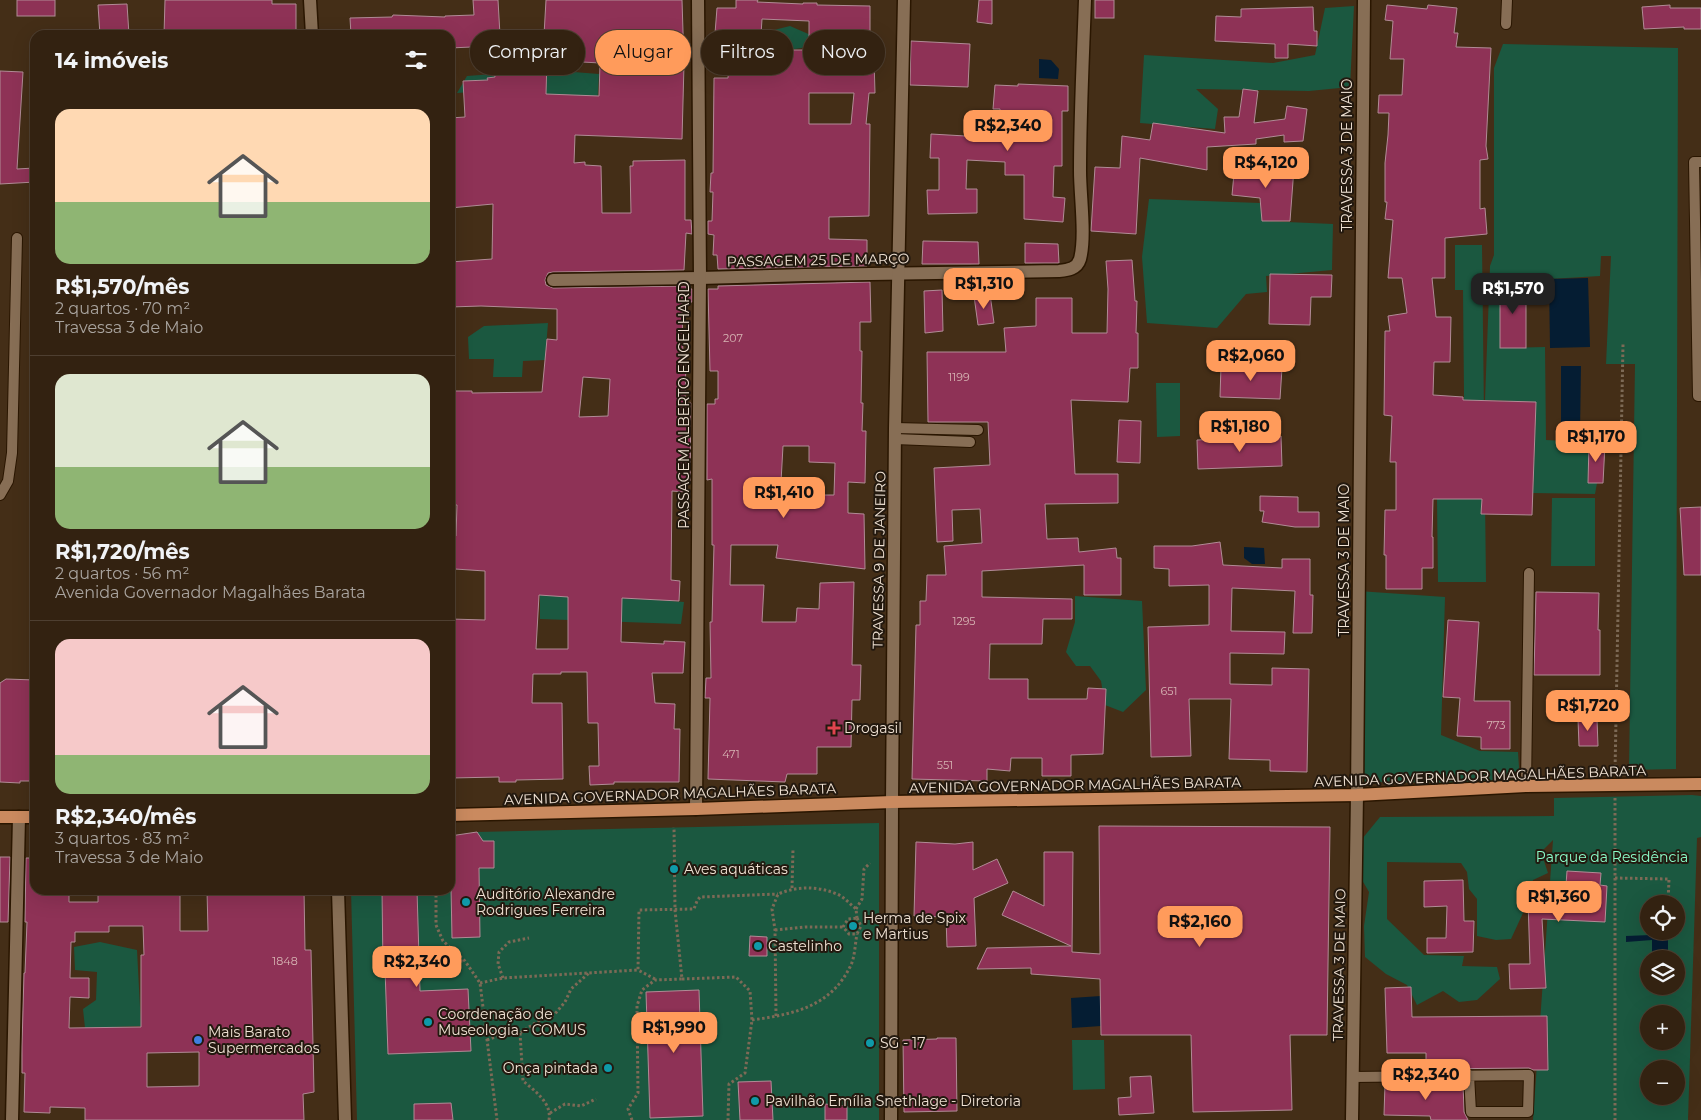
<!DOCTYPE html>
<html lang="pt">
<head>
<meta charset="utf-8">
<style>
	body { margin:0; font-family:Montserrat,sans-serif; background:#3b2a1a; color:#f1f3f6; height:100vh; display:flex; flex-direction:column; font-size:19px; white-space:nowrap }
	* { box-sizing:border-box; margin:0 }
	p { font-size:16px; color:#a9a49f }
	.icon { flex:none; width:28px; height:28px; fill:none; stroke:currentColor; stroke-width:2; stroke-linecap:round; stroke-linejoin:round }
	.map { position:relative; flex:1; overflow:hidden }
	.details { position:absolute; left:30px; top:30px; width:425px; height:865px; display:flex; flex-direction:column; background:#321; border-radius:15px; box-shadow:0 5px 20px #0002,0 0 0 1px #4e3f31 }
	.details>* { flex:none }
	.top-card { position:absolute; left:470px; top:30px; width:475px; height:45px; display:flex; gap:10px }
	.fabs { position:absolute; left:1640px; top:895px; display:grid; gap:10px }
	.fabs a { display:grid; place-items:center; width:45px; height:45px; border-radius:50%; background:#321; box-shadow:0 5px 20px #0002,0 0 0 1px #4e3f31; font-size:25px }
	.price { position:absolute; translate:-50% -42px; padding:0 11px; border-radius:10px; background:#ff9b5b; color:#111; font-size:16px; line-height:32px; filter:drop-shadow(0 1px 2px #0008) }
	.price::after { content:''; position:absolute; left:50%; top:30px; width:15px; height:11px; margin-left:-8px; background:inherit; clip-path:polygon(0 0,100% 0,50% 100%) }
	.price.selected { background:#222; color:#fff }
	ul { padding:0; list-style:none }
	li { display:grid; align-content:center; gap:10px; height:265px; padding:0 25px }
	li+li { border-top:1px solid #4e3f31 }
	li span { display:grid; place-items:center; height:155px; border-radius:15px; color:#555 }
	li>.icon { margin-inline-start:auto }
	span .icon { width:90px; height:90px; fill:#fffc; stroke-width:1 }
	li b { font-size:21px }
	h2 { display:flex; justify-content:space-between; align-items:center; height:60px; padding:0 25px; font-size:21px }
	.pill { padding:0 18px; border-radius:22px; background:#321; box-shadow:0 5px 20px #0002,0 0 0 1px #4e3f31; font-size:18px; line-height:45px }
	.pill.selected { background:#ff9b5b; color:#111 }
	.map>svg:first-child { display:block }
</style>
</head>
<body>
<div class="map">
<svg width="1701" height="1120" viewBox="0 0 1701 1120">
	<rect width="100%" height="100%" fill="#442e17"/>
	<!-- green -->
	<g fill="#1b5840" fill-rule="evenodd">
		<polygon points="1354,6 1350,87 1309,91 1196,89 1218,109 1215,129 1140,123 1144,55 1273,63 1315,55 1325,8"/>
		<polygon points="790,26 813,36 802,48 764,53 766,32"/>
		<polygon points="1503,44 1678,48 1676,769 1629,770 1635,364 1606,364 1611,256 1601,256 1600,276 1500,282 1500,348 1545,347 1546,440 1586,442 1589,444 1588,483 1597,483 1595,494 1533,493 1536,402 1485,400 1490,266 1494,255 1494,68"/>
		<polygon points="548,70 599,74 597,106 545,104 539,88 457,93 467,76"/>
		<polygon points="1149,199 1260,203 1262,221 1333,224 1332,270 1266,276 1267,292 1246,294 1217,328 1147,323 1142,257"/>
		<polygon points="1455,245 1482,245 1486,582 1438,582 1437,499 1465,499 1463,290 1455,290"/>
		<polygon points="548,323 545,360 523,361 522,377 493,377 494,359 469,359 468,337 484,326"/>
		<polygon points="1156,383 1180,383 1180,436 1157,437"/>
		<polygon points="1552,498 1595,498 1595,566 1551,566"/>
		<polygon points="1358,591 1445,597 1441,735 1480,751 1518,752 1520,783 1357,782"/>
		<polygon points="540,595 619,597 684,602 681,624 540,619"/>
		<polygon points="1075,596 1142,601 1146,690 1123,712 1105,705 1101,681 1090,666 1076,666 1066,652 1075,622"/>
		<path d="M 1692,795 L 1701,796 L 1701,837 L 1697,838 L 1688,1120 L 1533,1120 L 1553,840 L 1541,852 L 1548,873 L 1533,880 L 1529,900 L 1511,939 L 1496,940 L 1477,936 L 1477,899 L 1469,889 L 1467,872 L 1461,863 L 1387,862 L 1387,919 L 1424,955 L 1464,956 L 1462,966 L 1497,967 L 1500,979 L 1477,1000 L 1459,1002 L 1443,991 L 1417,1005 L 1407,985 L 1386,974 L 1365,957 L 1364,926 L 1369,892 L 1362,880 L 1362,839 L 1380,817 L 1554,816 L 1554,798 ZM 1649,904 L 1676,904 L 1676,931 L 1649,931 ZM 1649,959 L 1676,959 L 1676,986 L 1649,986 ZM 1649,1014 L 1676,1014 L 1676,1041 L 1649,1041 ZM 1649,1069 L 1676,1069 L 1676,1096 L 1649,1096 Z"/>
		<polygon points="879,823 879,1120 357,1120 351,890 450,890 450,836 477,832"/>
		<polygon points="100,942 137,950 141,1026 85,1028 83,1009 96,1000 97,972 75,970 74,947"/>
		<polygon points="1072,1040 1104,1040 1105,1089 1073,1090"/>
	</g>
	<!-- water -->
	<g fill="#051d33">
		<polygon points="1039,59 1051,60 1059,69 1058,79 1039,78"/>
		<polygon points="1588,278 1590,347 1550,348 1549,279"/>
		<polygon points="1561,366 1581,366 1580,434 1561,433"/>
		<polygon points="1244,547 1264,548 1265,564 1252,564 1244,558"/>
		<polygon points="1652,931 1668,931 1668,954 1652,953 1652,940 1626,942 1626,936 1651,935"/>
		<polygon points="1101,996 1101,1026 1072,1028 1071,998"/>
	</g>
	<!-- building -->
	<g fill="#8e3256" stroke="#b18b96" fill-rule="evenodd">
		<rect x="17" y="0" width="38" height="16"/>
		<polygon points="165,0 272,0 272,4 296,4 296,30 283,30 283,35 164,35"/>
		<path d="M 473,0 L 498,0 L 500,35 L 544,35 L 546,0 L 682,0 L 684,64 L 682,139 L 575,135 L 574,163 L 585,162 L 585,165 L 601,166 L 602,213 L 631,213 L 630,166 L 633,166 L 633,161 L 685,160 L 685,220 L 691,220 L 692,234 L 686,233 L 684,270 L 553,272 L 548,273 L 545,280 L 546,285 L 553,288 L 686,286 L 686,289 L 692,289 L 692,302 L 682,302 L 683,359 L 686,359 L 685,403 L 691,403 L 690,481 L 686,481 L 685,492 L 672,491 L 671,580 L 680,581 L 679,601 L 622,598 L 621,642 L 664,644 L 664,641 L 685,642 L 683,673 L 652,673 L 655,703 L 675,704 L 674,729 L 680,729 L 679,782 L 614,782 L 614,784 L 590,785 L 589,766 L 599,766 L 598,723 L 588,723 L 587,672 L 561,672 L 561,674 L 533,674 L 532,703 L 562,703 L 563,779 L 516,780 L 516,782 L 499,782 L 499,777 L 451,778 L 450,741 L 451,619 L 485,620 L 485,571 L 455,569 L 455,555 L 450,555 L 450,536 L 456,536 L 457,505 L 450,505 L 450,391 L 472,391 L 472,393 L 542,392 L 547,339 L 557,340 L 557,309 L 481,306 L 450,307 L 450,262 L 492,259 L 493,204 L 450,208 L 450,118 L 465,117 L 463,81 L 488,80 L 487,78 L 495,77 L 493,46 L 450,48 L 450,35 L 351,35 L 350,18 L 392,17 L 393,15 L 445,17 L 445,16 L 474,15 ZM 547,60 L 600,63 L 599,96 L 546,94 ZM 583,377 L 610,379 L 608,416 L 579,417 ZM 539,595 L 568,597 L 568,649 L 536,649 Z"/>
		<path d="M 736,0 L 758,0 L 757,2 L 803,4 L 803,3 L 817,3 L 817,5 L 870,6 L 870,46 L 872,46 L 872,59 L 874,59 L 875,93 L 869,93 L 866,124 L 870,124 L 869,216 L 829,217 L 829,239 L 867,240 L 867,266 L 718,269 L 717,255 L 713,255 L 714,235 L 708,234 L 708,221 L 712,221 L 713,192 L 710,192 L 711,173 L 713,173 L 714,78 L 728,78 L 730,47 L 714,46 L 717,8 L 736,8 ZM 762,19 L 809,21 L 809,50 L 760,50 ZM 809,93 L 854,93 L 851,124 L 809,124 Z"/>
		<polygon points="979,0 992,0 992,24 977,22"/>
		<rect x="1095" y="0" width="19" height="18"/>
		<polygon points="127,4 129,35 100,35 98,5"/>
		<polygon points="1387,5 1427,9 1428,5 1457,8 1454,33 1458,33 1456,47 1491,48 1486,146 1488,159 1480,160 1480,209 1485,208 1487,234 1445,238 1445,278 1432,278 1436,317 1451,317 1450,362 1434,362 1433,395 1463,397 1463,400 1536,402 1532,515 1481,514 1482,499 1433,499 1432,537 1433,537 1433,568 1422,568 1422,589 1386,589 1386,555 1384,555 1385,510 1396,510 1396,462 1390,462 1392,416 1384,415 1385,331 1390,331 1388,316 1407,313 1402,278 1388,278 1393,220 1385,219 1387,202 1385,202 1385,163 1388,135 1389,113 1378,113 1379,95 1402,95 1404,59 1390,59 1393,21 1385,20"/>
		<polygon points="1670,5 1670,8 1701,8 1701,29 1684,29 1684,27 1644,29 1642,7"/>
		<polygon points="1313,7 1314,31 1317,31 1317,46 1288,44 1288,58 1275,58 1275,44 1215,41 1216,16 1241,17 1241,9"/>
		<polygon points="911,41 970,44 968,87 910,85"/>
		<polygon points="0,71 23,72 17,169 34,168 35,182 0,184"/>
		<polygon points="1018,84 1068,86 1068,111 1062,111 1062,166 1054,166 1053,197 1065,198 1063,222 1024,219 1024,175 1005,175 1005,162 967,160 966,189 977,189 977,213 928,214 927,190 939,190 939,158 930,158 931,134 1000,138 1000,109 993,109 995,85 1018,86"/>
		<polygon points="1243,89 1258,91 1254,123 1285,119 1287,106 1307,109 1303,141 1284,142 1284,135 1256,139 1256,144 1207,147 1207,170 1140,158 1136,234 1091,231 1095,167 1120,168 1122,136 1150,140 1153,123 1225,133 1224,117 1239,117"/>
		<polygon points="1235,163 1294,168 1290,221 1262,221 1260,198 1232,195"/>
		<polygon points="923,241 978,242 979,264 922,264"/>
		<polygon points="1025,243 1058,244 1059,263 1025,263"/>
		<polygon points="1132,260 1135,301 1137,301 1136,333 1138,333 1138,368 1130,368 1128,402 1071,400 1075,474 1118,474 1118,503 1045,504 1047,539 1078,538 1079,552 1116,548 1117,558 1121,558 1121,595 1084,595 1084,565 982,571 982,597 1072,599 1072,619 1043,619 1042,644 990,644 989,679 1028,679 1028,699 1087,699 1088,688 1106,689 1103,754 1071,755 1071,776 1042,776 1042,758 1011,758 1010,771 987,769 987,781 912,779 916,625 920,625 920,601 926,601 927,575 946,575 944,546 982,543 980,509 952,510 953,541 937,542 934,468 990,465 988,422 928,422 927,352 1006,352 1004,328 1036,326 1036,298 1072,298 1072,333 1107,333 1108,289 1106,261"/>
		<polygon points="1270,274 1332,275 1331,297 1311,297 1310,325 1269,324"/>
		<path d="M 870,282 L 871,322 L 860,322 L 860,351 L 862,351 L 861,403 L 863,403 L 862,431 L 866,431 L 865,483 L 848,482 L 848,513 L 864,514 L 865,569 L 776,558 L 778,545 L 731,545 L 730,585 L 764,585 L 762,622 L 796,622 L 797,608 L 819,609 L 820,583 L 854,582 L 852,665 L 861,665 L 860,700 L 852,700 L 851,747 L 817,747 L 817,774 L 787,774 L 785,782 L 708,779 L 710,698 L 705,698 L 706,678 L 711,678 L 710,622 L 712,622 L 714,545 L 712,545 L 712,479 L 707,480 L 707,404 L 715,404 L 715,399 L 718,399 L 718,371 L 710,371 L 708,289 L 718,289 L 718,286 ZM 783,446 L 809,446 L 809,462 L 835,463 L 834,495 L 806,495 L 806,482 L 781,482 Z"/>
		<rect x="1500" y="282" width="26" height="66"/>
		<polygon points="942,290 943,331 925,333 924,291"/>
		<polygon points="990,294 994,323 978,325 974,296"/>
		<polygon points="1221,366 1282,368 1280,399 1220,397"/>
		<polygon points="1119,420 1141,421 1140,463 1117,462"/>
		<polygon points="1281,436 1282,466 1198,469 1197,440"/>
		<polygon points="1589,444 1605,444 1603,483 1588,483"/>
		<polygon points="1260,496 1298,497 1298,512 1319,512 1319,527 1295,527 1262,522 1264,511 1260,511"/>
		<polygon points="1701,507 1701,575 1684,575 1680,508"/>
		<polygon points="1220,542 1223,565 1282,568 1282,559 1310,559 1310,595 1313,595 1312,633 1293,633 1295,591 1232,588 1231,631 1285,632 1284,654 1230,653 1230,684 1272,685 1272,668 1309,669 1307,772 1270,771 1270,760 1229,759 1231,699 1189,699 1191,756 1151,757 1148,627 1209,625 1209,585 1169,586 1169,569 1154,568 1154,546 1192,546"/>
		<polygon points="1536,592 1599,593 1598,630 1600,630 1600,675 1534,675"/>
		<polygon points="1448,620 1479,622 1474,701 1510,701 1510,749 1481,749 1481,737 1457,736 1460,698 1443,697"/>
		<polygon points="6,679 35,680 35,781 20,781 20,783 0,782 0,683"/>
		<polygon points="1578,719 1597,719 1598,746 1579,746"/>
		<polygon points="1099,826 1330,827 1327,1035 1290,1035 1292,1110 1193,1112 1191,1035 1101,1035 1100,979 1031,974 1031,968 977,969 987,948 1071,946 1002,915 1013,891 1044,906 1044,852 1073,852 1072,952 1100,954"/>
		<polygon points="477,832 483,841 494,841 494,868 479,868 480,937 452,938 450,836"/>
		<polygon points="916,842 955,844 973,842 973,870 997,859 1008,883 974,898 976,946 947,947 946,917 914,916"/>
		<polygon points="0,857 10,857 8,922 0,922"/>
		<path d="M 26,858 L 35,858 L 35,890 L 69,890 L 69,902 L 98,902 L 98,890 L 180,890 L 180,931 L 208,931 L 207,890 L 304,890 L 305,950 L 311,950 L 314,1092 L 303,1094 L 304,1120 L 85,1120 L 85,1108 L 50,1107 L 50,1113 L 24,1112 L 25,1073 L 22,1073 L 22,1046 L 24,973 L 25,973 L 27,922 L 25,922 ZM 109,926 L 143,926 L 144,955 L 141,955 L 141,1027 L 69,1028 L 70,997 L 89,998 L 89,978 L 70,978 L 71,942 L 75,942 L 75,932 L 109,932 ZM 199,1052 L 199,1086 L 147,1087 L 147,1053 Z"/>
		<polygon points="1567,871 1601,873 1600,885 1607,886 1605,922 1542,919 1546,988 1510,989 1509,964 1530,964 1528,900 1565,899"/>
		<polygon points="1463,880 1464,921 1474,921 1473,952 1427,953 1427,938 1446,938 1447,906 1424,907 1424,881"/>
		<polygon points="382,890 417,890 420,991 468,989 471,1051 388,1054 385,969 383,969"/>
		<polygon points="750,936 767,937 767,956 749,956"/>
		<polygon points="1411,987 1412,1017 1547,1016 1548,1070 1533,1070 1529,1068 1426,1069 1426,1053 1387,1053 1385,988"/>
		<polygon points="699,990 703,1116 650,1118 646,992"/>
		<polygon points="937,1038 956,1038 957,1111 904,1112 903,1040 937,1039"/>
		<polygon points="1151,1076 1154,1113 1119,1115 1118,1098 1131,1097 1130,1077"/>
		<polygon points="771,1081 773,1120 740,1120 738,1082"/>
		<polygon points="1463,1083 1464,1112 1468,1120 1431,1120 1430,1116 1384,1115 1385,1084"/>
		<polygon points="451,1103 453,1120 414,1120 414,1104"/>
		<polygon points="825,1104 847,1106 847,1120 825,1120"/>
	</g>
	<g fill="none" stroke-linecap="round" stroke-linejoin="round">
		<!-- lane casing -->
		<g stroke="#2a1600" stroke-width="12">
			<g id="lane">
				<polyline points="1506,24 1507,0"/>
				<polyline points="1701,162 1694,162 1698,396 1701,396"/>
				<polyline points="895,428 978,430"/>
				<polyline points="895,439 970,442"/>
				<polyline points="0,495 8,481 12,453 17,238"/>
				<polyline points="1526,786 1529,573"/>
				<polyline points="1353,1077 1529,1075 1528,1112 1471,1112 1469,1075"/>
			</g>
		</g>
		<!-- street casing -->
		<g stroke="#2a1600" stroke-width="15">
			<g id="street">
				<path d="M 553,280 L 700,278 L 805,275 L 1059,271 C 1068,270 1077,269 1080,259 C 1086,236 1080,196 1080,171 C 1080,114 1083,57 1085,0"/>
				<polyline points="696,809 700,278 698,0"/>
				<polyline points="12,1120 19,817"/>
				<polyline points="1352,1120 1357,795 1364,0"/>
			</g>
		</g>
		<!-- secondary casing -->
		<g stroke="#2a1600" stroke-width="15">
			<g id="secondary">
				<polyline points="310,0 312,35"/>
				<polyline points="338,890 345,1120"/>
				<polyline points="891,1120 892,802 895,428 904,0"/>
			</g>
		</g>
		<!-- primary casing -->
		<g stroke="#2a1600" stroke-width="15">
			<g id="primary">
				<polyline points="450,815 696,809 892,802 1357,795 1526,786 1701,784"/>
				<polyline points="0,817 35,817"/>
			</g>
		</g>
		<!-- path -->
		<g stroke="#7d6a56" stroke-width="3" stroke-dasharray="2.5 2.5" stroke-linecap="butt">
			<polyline points="1615,772 1623,344"/>
			<polyline points="1615,798 1615,1120"/>
			<polyline points="1615,878 1669,879 1668,904"/>
			<polyline points="792,888 793,849"/>
			<polyline points="436,890 436,925 443,941 465,961 480,983 497,1120"/>
			<polyline points="856,909 862,899 864,869 870,863"/>
			<polygon points="857,918 861,926 857,934 849,934 843,927 848,919"/>
			<polyline points="775,930 805,927 843,927"/>
			<polyline points="420,960 464,961"/>
			<polyline points="503,978 498,964 499,952 509,942 529,938"/>
			<polyline points="655,979 638,970 639,910 694,909 697,901 700,897 778,894"/>
			<polyline points="682,979 736,977 750,991 752,1020 745,1073 729,1084 728,1120"/>
			<polyline points="480,983 503,978 638,970"/>
			<path d="M 776,1016 L 775,930 L 772,909 L 778,894 C 798,886 817,886 837,894 C 844,897 850,904 856,909 L 857,918"/>
			<path d="M 752,1020 C 794,1014 831,1007 851,965 C 855,956 855,944 857,934"/>
			<path d="M 520,1033 L 523,1081 C 535,1091 552,1103 549,1120"/>
			<polyline points="487,1040 503,1034 520,1033 540,1020 554,1015 565,1002 571,989 589,973"/>
			<polyline points="550,1113 565,1104 581,1106 596,1099"/>
			<polyline points="632,1120 628,1109 638,1093 637,1006 642,990 655,980 682,979 675,910 674,827"/>
		</g>
		<!-- lane -->
		<use href="#lane" stroke="#876e55" stroke-width="10"/>
		<!-- street -->
		<use href="#street" stroke="#876e55" stroke-width="12"/>
		<!-- secondary -->
		<use href="#secondary" stroke="#876e55" stroke-width="12"/>
		<!-- primary -->
		<use href="#primary" stroke="#ca8a5f" stroke-width="12"/>
	</g>
	<!-- markers -->
	<path fill="#e0444e" stroke="#23190f" stroke-width="2" d="M831.5 720.5h5v5h5v5h-5v5h-5v-5h-5v-5h5z"/>
	<g fill="#0f9aa8" stroke="#23190f" stroke-width="2">
		<circle cx="674" cy="869" r="5"/>
		<circle cx="466" cy="902" r="5"/>
		<circle cx="853" cy="926" r="5"/>
		<circle cx="758" cy="946" r="5"/>
		<circle cx="428" cy="1022" r="5"/>
		<circle cx="870" cy="1043" r="5"/>
		<circle cx="608" cy="1068" r="5"/>
		<circle cx="755" cy="1101" r="5"/>
	</g>
	<circle fill="#3f7fe0" stroke="#23190f" stroke-width="2" cx="198" cy="1040" r="5"/>
	<g text-anchor="middle" dominant-baseline="central" stroke-width="4" stroke-linejoin="round" paint-order="stroke">
		<!-- number labels -->
		<g font-size="11" fill="#d7b5b4">
			<text x="733" y="338">207</text>
			<text x="959" y="377">1199</text>
			<text x="964" y="621">1295</text>
			<text x="1169" y="691">651</text>
			<text x="1496" y="725">773</text>
			<text x="731" y="754">471</text>
			<text x="945" y="765">551</text>
			<text x="285" y="961">1848</text>
		</g>
		<!-- street labels -->
		<g font-size="14" fill="#efe1d3" stroke="#23190f">
			<text transform="translate(1347 155) rotate(-90)">TRAVESSA 3 DE MAIO</text>
			<text transform="translate(818 260) rotate(-1)">PASSAGEM 25 DE MARÇO</text>
			<text transform="translate(684 405) rotate(-90)">PASSAGEM ALBERTO ENGELHARD</text>
			<text transform="translate(879 560) rotate(-89)">TRAVESSA 9 DE JANEIRO</text>
			<text transform="translate(1344 560) rotate(-90)">TRAVESSA 3 DE MAIO</text>
			<text transform="translate(1480 776) rotate(-2)">AVENIDA GOVERNADOR MAGALHÃES BARATA</text>
			<text transform="translate(1075 785) rotate(-1)">AVENIDA GOVERNADOR MAGALHÃES BARATA</text>
			<text transform="translate(670 794) rotate(-2)">AVENIDA GOVERNADOR MAGALHÃES BARATA</text>
			<text transform="translate(1339 965) rotate(-89)">TRAVESSA 3 DE MAIO</text>
		</g>
		<!-- poi labels -->
		<g font-size="14" fill="#efe1d3" stroke="#23190f" text-anchor="start">
			<text x="844" y="728">Drogasil</text>
			<text x="684" y="869">Aves aquáticas</text>
			<text x="476" y="894">Auditório Alexandre<tspan x="476" dy="16">Rodrigues Ferreira</tspan></text>
			<text x="863" y="918">Herma de Spix<tspan x="863" dy="16">e Martius</tspan></text>
			<text x="768" y="946">Castelinho</text>
			<text x="438" y="1014">Coordenação de<tspan x="438" dy="16">Museologia - COMUS</tspan></text>
			<text x="208" y="1032">Mais Barato<tspan x="208" dy="16">Supermercados</tspan></text>
			<text x="880" y="1043">SG - 17</text>
			<text x="598" y="1068" text-anchor="end">Onça pintada</text>
			<text x="765" y="1101">Pavilhão Emília Snethlage - Diretoria</text>
		</g>
		<!-- park labels -->
		<g font-size="14" fill="#8bfcc9" stroke="#23190f">
			<text x="1612" y="857">Parque da Residência</text>
		</g>
	</g>
</svg>
<div class="fabs">
<a><svg class="icon" aria-label="locate" viewBox="0 0 24 24"><circle cx="12" cy="12" r="6"/><path d="M12 2v4M12 18v4M2 12h4M18 12h4"/></svg></a>
<a><svg class="icon" aria-label="layers" viewBox="0 0 24 24"><path d="M12 4l9 5-9 5-9-5zM3 14l9 5 9-5"/></svg></a>
<a>+</a>
<a>−</a>
</div>
<b class="price" style="left:1008px;top:152px">R$2,340</b>
<b class="price" style="left:1266px;top:189px">R$4,120</b>
<b class="price" style="left:984px;top:310px">R$1,310</b>
<b class="price selected" style="left:1513px;top:315px">R$1,570</b>
<b class="price" style="left:1251px;top:382px">R$2,060</b>
<b class="price" style="left:1240px;top:453px">R$1,180</b>
<b class="price" style="left:1596px;top:463px">R$1,170</b>
<b class="price" style="left:784px;top:519px">R$1,410</b>
<b class="price" style="left:1588px;top:732px">R$1,720</b>
<b class="price" style="left:1559px;top:923px">R$1,360</b>
<b class="price" style="left:1200px;top:948px">R$2,160</b>
<b class="price" style="left:417px;top:988px">R$2,340</b>
<b class="price" style="left:674px;top:1054px">R$1,990</b>
<b class="price" style="left:1426px;top:1101px">R$2,340</b>
<div class="top-card">
<a class="pill">Comprar</a>
<a class="pill selected">Alugar</a>
<a class="pill">Filtros</a>
<a class="pill">Novo</a>
</div>
<section class="details">
<h2>14 imóveis<svg class="icon" aria-label="filters" viewBox="0 0 24 24"><path d="M4 7h16M4 17h16"/><circle cx="9" cy="7" r="2"/><circle cx="15" cy="17" r="2"/></svg></h2>
<ul>
<li><span style="background:linear-gradient(#ffd9b3 60%,#8fb573 0)"><svg class="icon" aria-label="home" viewBox="0 0 24 24"><path d="M3 11l9-7 9 7M6 9v11h12V9"/></svg></span><div><b>R$1,570/mês</b><p>2 quartos · 70 m²</p><p>Travessa 3 de Maio</p></div></li>
<li><span style="background:linear-gradient(#dfe7d0 60%,#8fb573 0)"><svg class="icon" aria-label="home" viewBox="0 0 24 24"><path d="M3 11l9-7 9 7M6 9v11h12V9"/></svg></span><div><b>R$1,720/mês</b><p>2 quartos · 56 m²</p><p>Avenida Governador Magalhães Barata</p></div></li>
<li><span style="background:linear-gradient(#f6c9c9 75%,#8fb573 0)"><svg class="icon" aria-label="home" viewBox="0 0 24 24"><path d="M3 11l9-7 9 7M6 9v11h12V9"/></svg></span><div><b>R$2,340/mês</b><p>3 quartos · 83 m²</p><p>Travessa 3 de Maio</p></div></li>
</ul>
</section>
</div>
</body>
</html>
